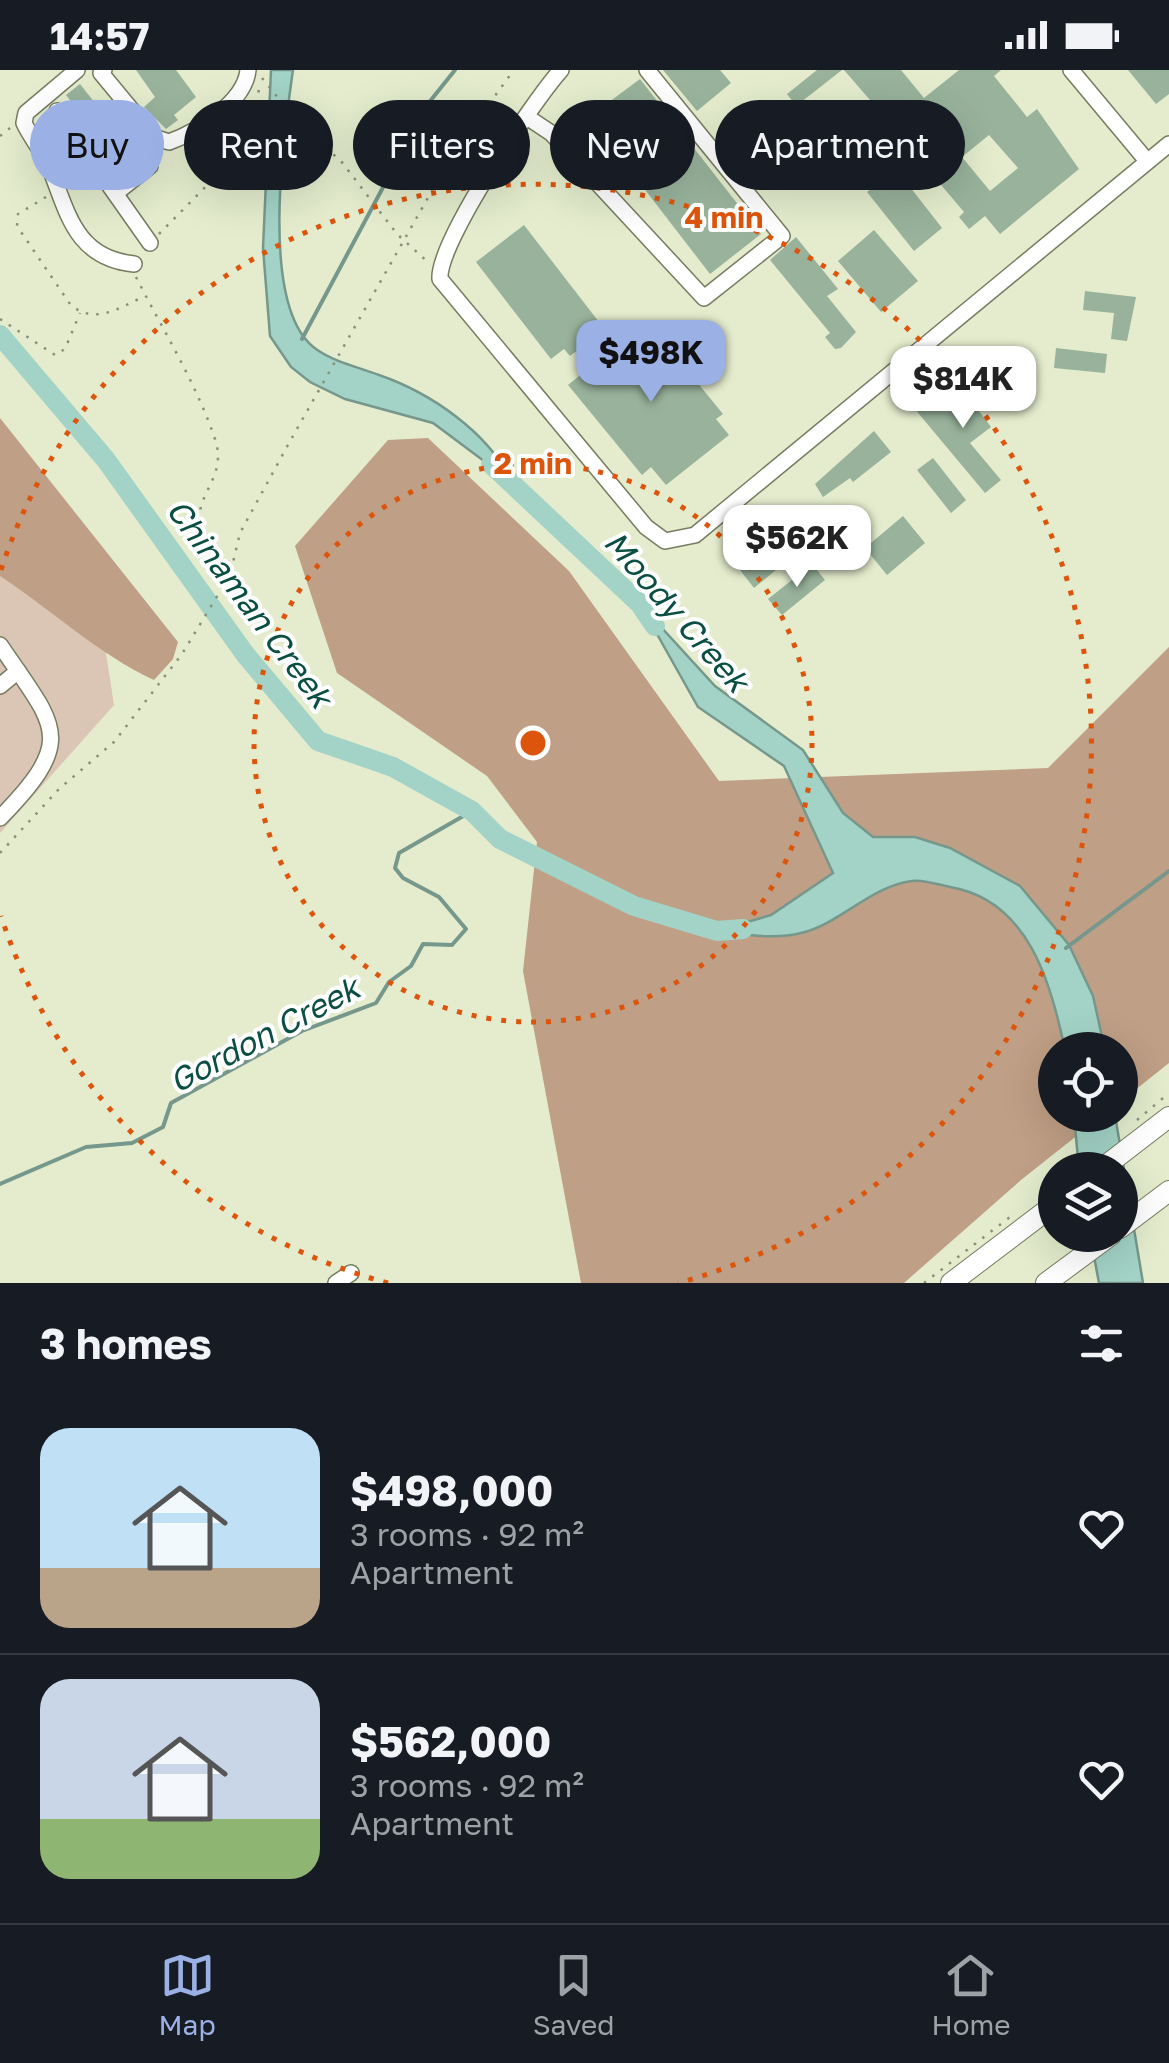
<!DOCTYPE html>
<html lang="en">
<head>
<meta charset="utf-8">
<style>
	body { margin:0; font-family:"Golos Text",sans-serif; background:#242831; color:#f1f3f6; height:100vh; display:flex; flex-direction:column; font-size:38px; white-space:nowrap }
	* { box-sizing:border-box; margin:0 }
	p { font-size:32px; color:#9ea1a6 }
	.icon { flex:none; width:55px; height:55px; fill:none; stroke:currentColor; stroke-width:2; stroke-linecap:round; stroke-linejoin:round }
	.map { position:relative; height:1213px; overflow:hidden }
	.side { display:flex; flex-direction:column; background:#171b24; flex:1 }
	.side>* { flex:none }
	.top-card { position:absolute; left:30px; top:30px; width:1110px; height:90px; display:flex; gap:20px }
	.fabs { position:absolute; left:1038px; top:962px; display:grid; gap:20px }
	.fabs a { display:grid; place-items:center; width:100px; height:100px; border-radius:50%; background:#171b24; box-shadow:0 10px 40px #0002; font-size:50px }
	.price { position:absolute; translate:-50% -85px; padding:0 22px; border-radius:20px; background:#fff; color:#222; font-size:32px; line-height:65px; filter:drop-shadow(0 2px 5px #0008) }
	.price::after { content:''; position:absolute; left:50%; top:60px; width:30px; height:22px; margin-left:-15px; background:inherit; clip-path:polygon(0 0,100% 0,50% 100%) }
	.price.selected { background:#9bb0e4; color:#111 }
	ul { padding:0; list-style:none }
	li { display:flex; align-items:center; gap:30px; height:250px; padding:0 40px }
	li+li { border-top:2px solid #363941 }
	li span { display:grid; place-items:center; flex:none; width:280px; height:200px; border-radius:30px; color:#555 }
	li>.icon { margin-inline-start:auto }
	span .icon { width:120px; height:120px; fill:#fffc; stroke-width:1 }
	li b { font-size:42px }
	h2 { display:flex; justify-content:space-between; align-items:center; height:120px; padding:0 40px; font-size:42px }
	.tag { padding:0 35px; border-radius:45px; background:#171b24; box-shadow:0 10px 40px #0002; font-size:35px; line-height:90px }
	.tag.selected { background:#9bb0e4; color:#111 }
	.status { display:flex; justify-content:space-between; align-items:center; height:70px; padding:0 50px; background:#171b24; direction:ltr }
	.status svg { height:28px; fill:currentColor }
	.tabs { display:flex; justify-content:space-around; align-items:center; height:140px; border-top:2px solid #363941; background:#171b24; font-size:28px; color:#9ea1a6 }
	.tabs a { display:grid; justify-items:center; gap:5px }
	.tabs .selected { color:#9bb0e4 }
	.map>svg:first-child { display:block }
</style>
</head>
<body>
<div class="status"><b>14:57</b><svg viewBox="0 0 49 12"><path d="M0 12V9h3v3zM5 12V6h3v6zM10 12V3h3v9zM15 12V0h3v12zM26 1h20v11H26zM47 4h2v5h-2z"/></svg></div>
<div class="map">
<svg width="1169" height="1213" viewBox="0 0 1169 1213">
	<rect width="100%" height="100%" fill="#e4eccd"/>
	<!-- green -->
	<polygon fill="#dbc6b6" points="0,427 97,524 114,635 0,763"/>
	<!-- forest -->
	<g fill="#bf9f85">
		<path d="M 0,348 L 178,572 L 173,589 L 154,610 C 98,584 52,540 0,506 Z"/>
		<polygon points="428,368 569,501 719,711 1048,698 1169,577 1169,993 1120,1032 1120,980 1055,980 1055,1045 1103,1045 1021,1110 904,1213 581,1213 523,901 537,772 487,706 337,603 295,476 388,370"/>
	</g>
	<!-- water -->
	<g fill="#a3d3c6" stroke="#76988c" stroke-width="2.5">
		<path d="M 271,0 L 293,0 C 284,62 258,238 316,279 C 334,292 358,297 379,305 C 431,323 488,362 512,412 L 433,353 L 345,329 L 310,312 L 291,297 L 270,266 L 263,178 Z"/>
		<path d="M 640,534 L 715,616 L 803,680 L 843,743 L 873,767 L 915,767 L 950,778 L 1020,816 L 1069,875 L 1093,926 L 1105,980 L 1065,980 C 1051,912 1028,830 950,817 C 939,815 923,809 912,811 C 871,816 840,854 801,863 C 773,870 745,864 717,861 L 771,845 L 833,803 L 784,696 L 698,637 Z"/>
		<polygon points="1074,1045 1115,1045 1143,1213 1099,1213 1090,1165 1120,1165 1120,1100 1079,1100"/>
	</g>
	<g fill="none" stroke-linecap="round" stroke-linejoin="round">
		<!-- stream -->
		<g stroke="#76988c" stroke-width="4">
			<polyline points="302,269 427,35 455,0"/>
			<polyline points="1066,878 1169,801"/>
			<polyline points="0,1114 86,1077 132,1073 163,1057 171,1033 302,961 376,933 389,912 411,896 423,874 452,875 466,859 439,827 403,808 395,798 399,783 472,741"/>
		</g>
		<!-- river -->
		<g stroke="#a3d3c6" stroke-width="20">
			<polyline points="0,265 106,390 245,584 318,671 393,697 472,741 500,769 634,836 717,861 743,859"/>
			<polyline points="491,394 640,534 655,556"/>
		</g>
	</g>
	<!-- building -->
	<g fill="#98b29b" fill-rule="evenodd">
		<polygon points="136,0 176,0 196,27 174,45 178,50 166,59 144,37 155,27"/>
		<polygon points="663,0 720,0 731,13 697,41"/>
		<polygon points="817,0 842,0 796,36 787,24"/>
		<path d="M 844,0 L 901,0 L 924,28 L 959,0 L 1001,0 L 994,6 L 1027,47 L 1037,39 L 1079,99 L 1000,164 L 985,146 L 969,159 L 959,147 L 964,142 L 936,109 L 951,96 L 924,63 L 909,75 ZM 989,65 L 1018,98 L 990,121 L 962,87 Z"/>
		<polygon points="1128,0 1169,0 1169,24 1156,34"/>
		<polygon points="640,9 761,164 710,204 589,47"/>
		<polygon points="80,14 105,46 91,57 66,25"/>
		<polygon points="237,50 247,65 206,93 196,78"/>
		<polygon points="896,99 942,158 914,181 867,122"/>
		<polygon points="524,155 599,252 590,259 596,266 570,286 564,279 551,289 476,192"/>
		<polygon points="874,160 918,211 881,242 838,191"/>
		<polygon points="796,167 838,219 827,226 856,262 841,278 835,279 825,267 830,263 770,190"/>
		<polygon points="1085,221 1136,227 1127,271 1111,269 1114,243 1083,240"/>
		<polygon points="647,251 723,344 716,349 729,365 666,415 651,397 642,405 568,315"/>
		<polygon points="1056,278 1107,284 1105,303 1054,298"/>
		<polygon points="979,311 994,329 979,341 991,357 970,373 1001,410 985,423 914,338 930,325 943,340"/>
		<polygon points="874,361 891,382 853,412 850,408 823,427 815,414"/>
		<polygon points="933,388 966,430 951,443 917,400"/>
		<polygon points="790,436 816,467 754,518 729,486"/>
		<polygon points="903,446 925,473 887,505 865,478"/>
		<polygon points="812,494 825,510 782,545 768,529"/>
	</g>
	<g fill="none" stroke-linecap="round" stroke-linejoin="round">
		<!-- minor casing -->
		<g stroke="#757c60" stroke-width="18">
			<g id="minor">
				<path d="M 77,0 L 26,43 L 24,53 C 32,70 45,84 51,101 C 68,144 76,188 134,194"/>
				<path d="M 104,0 L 101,3 L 154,67 L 169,72 C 197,62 245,32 248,0"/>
				<path d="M 561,0 C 534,30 437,173 440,209 L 646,457 L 665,471 L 695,465 L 1169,74"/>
				<polyline points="1071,0 1147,91"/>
				<polyline points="57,41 150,173"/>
				<polyline points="527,47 551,63 704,228 782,166 647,0"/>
				<polyline points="89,81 120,56 150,96 116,123"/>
				<path d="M 0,575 C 56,658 78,668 0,748"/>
				<polyline points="0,616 18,601"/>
				<polyline points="336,1213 351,1203"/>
			</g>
		</g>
		<!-- highway casing -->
		<g stroke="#757c60" stroke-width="22">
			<g id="highway">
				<polyline points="1100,1100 1169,1047"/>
				<polyline points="1120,1158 1169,1121"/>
				<polyline points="951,1213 1055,1134"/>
				<polyline points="1046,1213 1111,1165"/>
			</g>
		</g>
		<!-- path -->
		<g stroke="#8a8f7a" stroke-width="2.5" stroke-dasharray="2.5 8" stroke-linecap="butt">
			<polyline points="262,8 302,57 341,91 397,164 430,194"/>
			<polyline points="0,66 10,58"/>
			<path d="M 46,127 L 18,144 L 17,156 L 70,234 C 94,256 119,238 145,226"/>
			<polyline points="159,164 220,102 257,51 259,14"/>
			<path d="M 136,207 C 163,260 196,313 215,369 C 233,422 161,435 231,494"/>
			<polyline points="0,249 55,285 65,279 80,243"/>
			<polyline points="0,783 59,719 114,672 182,584 230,505 240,463 289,373 455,80 514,0"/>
			<polyline points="1137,1050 1169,1023"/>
			<polyline points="1072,1100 1091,1086"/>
			<polyline points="1045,1121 1055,1113"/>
			<polyline points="924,1213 1010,1147"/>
		</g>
		<!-- minor -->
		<use href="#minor" stroke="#fff" stroke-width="15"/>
		<!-- highway -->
		<use href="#highway" stroke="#fff" stroke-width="20"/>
	</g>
	<!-- distance rings -->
	<g fill="none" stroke="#dd550c" stroke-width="5" stroke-dasharray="5 10">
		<circle cx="533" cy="673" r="279"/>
		<path d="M388 1213A559 559 0 0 1 1 846M1 500A559 559 0 1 1 678 1213"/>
	</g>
	<g text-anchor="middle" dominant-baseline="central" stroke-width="8" stroke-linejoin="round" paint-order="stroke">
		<!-- water labels -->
		<g font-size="32" font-style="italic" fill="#0b4e42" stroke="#fff">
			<text transform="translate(250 533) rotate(53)">Chinaman Creek</text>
			<text transform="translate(677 541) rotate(49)">Moody Creek</text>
			<text transform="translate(264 964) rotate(-28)">Gordon Creek</text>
		</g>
	</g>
	<circle cx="533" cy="673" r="15" fill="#dd550c" stroke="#fff" stroke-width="5"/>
	<g font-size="30" text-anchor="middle" font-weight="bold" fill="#dd550c" stroke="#fff" stroke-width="8" stroke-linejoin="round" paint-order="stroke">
		<text x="724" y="158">4 min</text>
		<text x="533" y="404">2 min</text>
	</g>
</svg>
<div class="fabs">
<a><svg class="icon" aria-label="locate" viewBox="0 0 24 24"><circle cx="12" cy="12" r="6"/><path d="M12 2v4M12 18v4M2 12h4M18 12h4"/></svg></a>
<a><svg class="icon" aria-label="layers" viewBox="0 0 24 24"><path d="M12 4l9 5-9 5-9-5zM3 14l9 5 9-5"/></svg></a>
</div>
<b class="price selected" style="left:651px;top:335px">$498K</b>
<b class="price" style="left:963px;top:361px">$814K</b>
<b class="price" style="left:797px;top:520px">$562K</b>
<div class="top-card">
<a class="tag selected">Buy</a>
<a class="tag">Rent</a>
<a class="tag">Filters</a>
<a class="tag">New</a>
<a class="tag">Apartment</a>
</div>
</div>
<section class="side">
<h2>3 homes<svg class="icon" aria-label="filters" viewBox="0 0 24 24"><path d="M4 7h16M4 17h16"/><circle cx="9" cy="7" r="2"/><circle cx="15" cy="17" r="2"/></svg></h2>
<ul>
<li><span style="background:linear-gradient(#bfe0f5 70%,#b9a48a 0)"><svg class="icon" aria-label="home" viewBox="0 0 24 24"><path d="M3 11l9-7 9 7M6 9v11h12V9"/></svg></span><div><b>$498,000</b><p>3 rooms · 92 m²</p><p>Apartment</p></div><svg class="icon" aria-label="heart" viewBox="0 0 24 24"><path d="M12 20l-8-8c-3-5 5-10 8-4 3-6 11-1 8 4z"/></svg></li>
<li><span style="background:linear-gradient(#c9d6e8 70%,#8fb573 0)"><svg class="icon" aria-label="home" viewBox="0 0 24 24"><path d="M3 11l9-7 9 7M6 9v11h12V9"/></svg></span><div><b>$562,000</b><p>3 rooms · 92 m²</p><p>Apartment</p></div><svg class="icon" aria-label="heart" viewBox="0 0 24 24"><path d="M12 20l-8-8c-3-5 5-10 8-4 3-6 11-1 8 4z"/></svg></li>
</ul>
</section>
<nav class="tabs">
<a class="selected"><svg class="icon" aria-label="map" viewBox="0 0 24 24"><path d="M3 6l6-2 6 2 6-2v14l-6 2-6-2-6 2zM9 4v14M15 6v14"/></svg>Map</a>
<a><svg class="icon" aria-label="saved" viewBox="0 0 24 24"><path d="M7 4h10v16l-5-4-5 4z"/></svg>Saved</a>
<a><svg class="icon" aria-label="home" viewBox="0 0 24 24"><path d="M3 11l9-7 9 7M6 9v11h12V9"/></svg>Home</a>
</nav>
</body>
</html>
